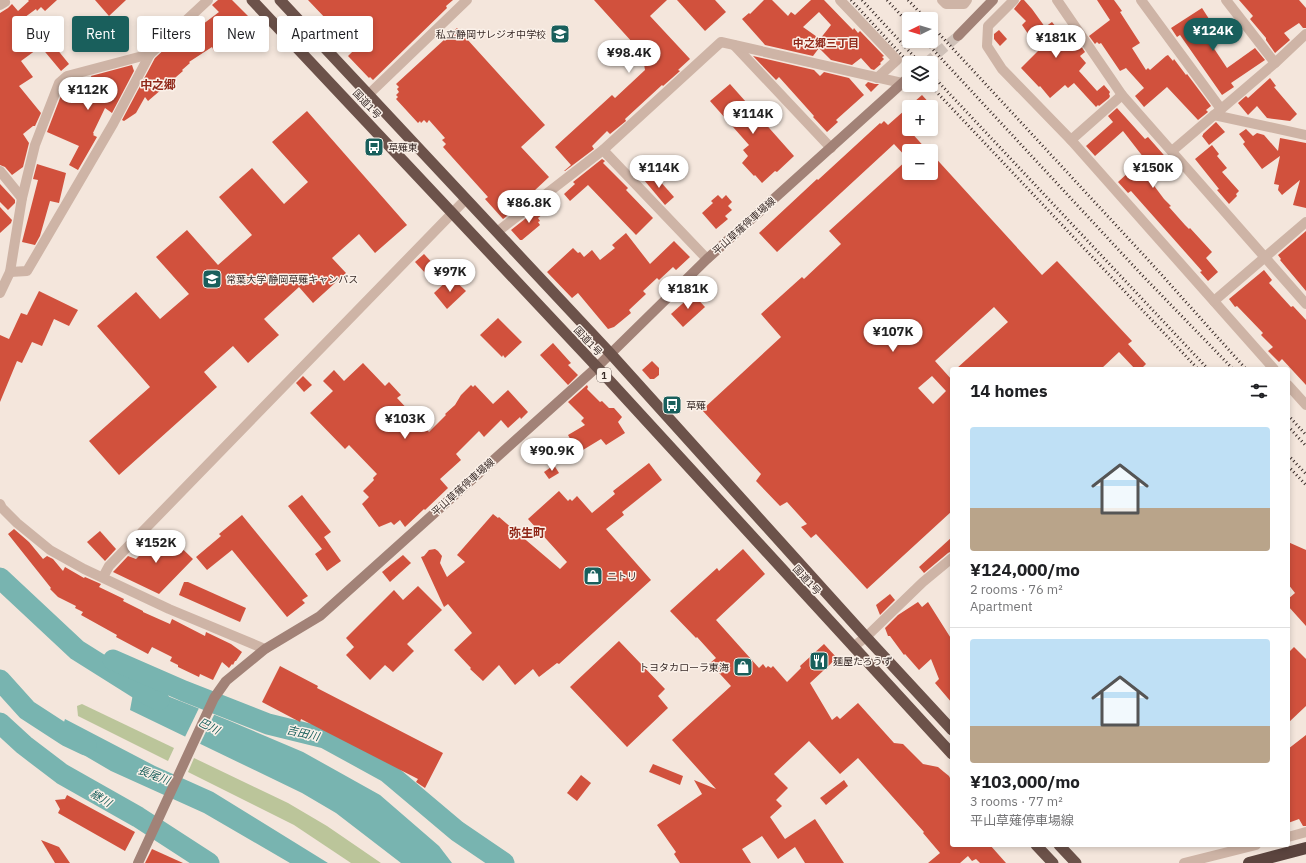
<!DOCTYPE html>
<html lang="en">
<head>
<meta charset="utf-8">
<style>
	body { margin:0; font-family:"IBM Plex Sans","Noto Sans JP",sans-serif; background:#f6f6f6; color:#202124; height:100vh; display:flex; flex-direction:column; font-size:15px; white-space:nowrap }
	* { box-sizing:border-box; margin:0 }
	p { font-size:13px; color:#757577 }
	.icon { flex:none; width:22px; height:22px; fill:none; stroke:currentColor; stroke-width:2; stroke-linecap:round; stroke-linejoin:round }
	.map { position:relative; flex:1; overflow:hidden }
	.side { position:absolute; left:950px; top:367px; width:340px; height:480px; display:flex; flex-direction:column; background:#fff; border-radius:4px; box-shadow:0 2px 6px #0003 }
	.side>* { flex:none }
	.banner { position:absolute; left:12px; top:16px; width:380px; height:36px; display:flex; gap:8px }
	.needle { width:26px; rotate:265deg }
	.controls { position:absolute; left:902px; top:12px; display:grid; gap:8px }
	.controls a { display:grid; place-items:center; width:36px; height:36px; border-radius:4px; background:#fff; box-shadow:0 2px 6px #0003; font-size:20px }
	.price { position:absolute; translate:-50% -34px; padding:0 9px; border-radius:14px; background:#fff; color:#222; font-size:13px; line-height:26px; filter:drop-shadow(0 1px 2px #0008) }
	.price::after { content:''; position:absolute; left:50%; top:24px; width:12px; height:9px; margin-left:-6px; background:inherit; clip-path:polygon(0 0,100% 0,50% 100%) }
	.price.selected { background:#195f5c; color:#fff }
	ul { padding:0; list-style:none }
	li { display:grid; align-content:center; gap:8px; height:212px; padding:0 20px }
	li+li { border-top:1px solid #e0e0e0 }
	li span { display:grid; place-items:center; height:124px; border-radius:4px; color:#555 }
	li>.icon { margin-inline-start:auto }
	span .icon { width:72px; height:72px; fill:#fffc; stroke-width:1 }
	li b { font-size:17px }
	h2 { display:flex; justify-content:space-between; align-items:center; height:48px; padding:0 20px; font-size:17px }
	.chip { padding:0 14px; border-radius:4px; background:#fff; box-shadow:0 2px 6px #0003; font-size:14px; line-height:36px }
	.chip.selected { background:#195f5c; color:#fff }
	.map>svg:first-child { display:block }
</style>
</head>
<body>
<div class="map">
<svg width="1306" height="863" viewBox="0 0 1306 863">
	<rect width="100%" height="100%" fill="#f4e6dc"/>
	<!-- green -->
	<g fill="#bbc59a">
		<polygon points="82,704 174,748 168,761 78,716 77,706"/>
		<polygon points="194,758 288,803 327,826 381,863 351,863 294,825 188,772"/>
	</g>
	<!-- water -->
	<g fill="#78b4b0">
		<polygon points="135,683 230,721 303,752 380,795 439,846 452,863 401,863 336,813 302,793 130,710"/>
		<polygon points="65,719 155,766 213,792 328,863 290,863 204,813 111,771 58,740"/>
	</g>
	<!-- pier -->
	<polygon fill="#f4e6dc" points="200,706 215,713 199,746 184,739"/>
	<g fill="none" stroke-linecap="round" stroke-linejoin="round">
		<!-- river -->
		<g stroke="#78b4b0" stroke-width="21">
			<polyline points="0,578 77,650 147,694 159,700"/>
			<polyline points="113,660 184,691 268,724 325,738 387,772 457,831 504,863"/>
			<polyline points="0,680 27,710 67,736 86,745"/>
			<polyline points="0,723 24,745 62,774 138,817 209,863"/>
		</g>
	</g>
	<!-- building -->
	<g fill="#d1513d" fill-rule="evenodd">
		<polygon points="28,0 57,0 45,11 41,7 37,11 36,9 17,23 36,50 21,61 33,77 19,86 41,113 35,126 33,126 23,134 29,143 23,167 12,175 5,167 0,165 0,13 8,8 12,4 18,11 29,1"/>
		<polygon points="95,0 126,0 109,16"/>
		<polygon points="218,0 232,0 254,22 253,24 240,36 238,34 214,51 212,47 189,62 190,63 182,70 183,71 148,101 145,97 136,113 124,121 122,120 155,58 183,32 186,37 219,12 212,5"/>
		<polygon points="308,0 453,0 446,6 447,8 373,80 370,77 369,78 348,56 353,51 347,41"/>
		<polygon points="594,0 667,0 650,16 690,59 678,70 680,71 663,86 662,85 625,119 626,121 610,134 607,131 592,146 594,149 565,171 564,171 571,165 555,147 612,95 615,98 645,70 642,53"/>
		<polygon points="677,0 715,0 726,12 705,31"/>
		<path d="M 764,0 L 772,0 L 788,16 L 791,12 L 795,15 L 811,0 L 824,0 L 853,30 L 854,28 L 858,33 L 860,31 L 884,56 L 882,57 L 884,59 L 880,63 L 881,64 L 874,70 L 871,69 L 861,58 L 852,65 L 831,60 L 819,48 L 813,56 L 765,45 L 742,19 L 749,13 L 750,14 ZM 819,12 L 831,25 L 820,39 L 803,27 Z"/>
		<polygon points="1021,0 1024,0 1032,9 1045,27 1052,22 1065,38 1069,34 1078,44 1079,43 1085,52 1080,56 1086,63 1079,71 1097,91 1104,85 1110,92 1109,94 1110,96 1109,98 1099,106 1098,105 1096,107 1074,83 1068,88 1065,85 1050,98 1040,86 1039,87 1021,68 1039,50 1022,25 1026,21 1014,9"/>
		<polygon points="1097,0 1114,0 1122,11 1120,12 1140,43 1132,48 1146,70 1148,68 1150,70 1166,56 1168,55 1173,61 1174,59 1186,75 1187,74 1211,106 1206,110 1208,112 1198,120 1167,87 1144,107 1135,96 1144,88 1126,68 1120,71 1101,43 1099,44 1097,42 1095,44 1089,36 1110,20"/>
		<polygon points="1239,0 1299,0 1306,8 1306,28 1303,28 1299,23 1284,33 1290,40 1275,53 1266,40 1266,38 1250,19 1253,16"/>
		<polygon points="1202,8 1211,22 1205,26 1214,39 1209,41 1227,68 1255,48 1265,60 1231,83 1234,87 1222,95 1180,35 1177,37 1171,28"/>
		<polygon points="457,28 545,125 521,147 549,177 534,191 536,194 503,219 485,199 488,197 443,147 446,144 442,140 445,138 429,120 427,123 424,120 421,123 420,121 418,123 396,99 398,97 396,95 399,92 397,89 399,87 396,84"/>
		<polygon points="999,30 1007,39 1000,46 994,39 994,34"/>
		<polygon points="48,41 51,44 52,43 69,64 61,71 41,47"/>
		<polygon points="753,56 814,70 820,76 824,72 849,78 864,95 836,120 838,122 827,132 813,117 814,116 779,77 776,80"/>
		<polygon points="132,65 134,71 112,113 105,108 93,133 94,134 93,135 97,137 78,170 69,165 79,146 47,132 62,93 84,100 78,92 85,83 97,98 91,76"/>
		<polygon points="1270,78 1276,86 1274,87 1297,114 1290,121 1267,118 1257,106 1248,115 1238,103 1246,96 1248,98"/>
		<polygon points="868,82 875,84 879,84 871,92 865,85"/>
		<polygon points="730,84 794,156 777,172 775,171 762,183 755,175 754,176 742,163 748,156 743,150 749,145 710,101"/>
		<path d="M 922,95 L 933,107 L 909,107 L 909,130 L 928,151 L 909,151 L 909,173 L 931,173 L 931,153 L 1042,275 L 1057,261 L 1132,341 L 1128,344 L 1146,364 L 1141,369 L 1135,369 L 1119,352 L 1101,369 L 956,369 L 1008,322 L 994,307 L 935,361 L 952,380 L 952,511 L 867,589 L 816,534 L 811,538 L 801,527 L 807,524 L 787,502 L 780,506 L 756,481 L 761,474 L 702,410 L 781,337 L 761,314 L 802,277 L 804,279 L 841,244 L 829,231 L 908,159 L 894,144 L 777,252 L 759,233 L 817,179 L 818,180 L 880,123 L 881,124 L 884,121 L 888,125 ZM 932,376 L 946,391 L 933,404 L 918,388 Z"/>
		<polygon points="1117,108 1145,139 1148,137 1170,162 1149,179 1164,199 1171,206 1169,207 1185,225 1189,229 1190,228 1212,252 1206,258 1218,272 1208,281 1200,272 1202,271 1131,191 1128,193 1118,182 1144,158 1123,131 1095,156 1086,146 1113,122 1108,116"/>
		<polygon points="307,111 407,225 375,253 359,234 332,258 346,273 313,303 299,287 264,319 279,335 248,363 233,346 204,372 217,387 119,475 89,441 150,387 97,326 136,292 160,319 189,294 156,257 187,230 218,265 252,235 219,197 252,168 284,204 308,182 272,142"/>
		<polygon points="1216,122 1225,132 1209,145 1202,136 1203,135 1203,134"/>
		<polygon points="1246,129 1253,136 1257,133 1264,135 1278,151 1280,138 1306,143 1306,208 1293,205 1300,180 1282,195 1278,190 1279,185 1274,184 1280,156 1262,169 1243,144 1245,142 1239,134"/>
		<polygon points="1212,145 1219,154 1217,156 1227,168 1222,172 1239,191 1236,194 1237,196 1229,204 1217,190 1219,189 1195,159"/>
		<polygon points="602,159 605,161 603,163 628,188 626,190 653,218 636,235 588,185 570,201 564,194 575,184 573,182"/>
		<polygon points="37,164 66,173 59,203 50,201 40,236 35,245 22,242 38,180 33,179"/>
		<polygon points="652,172 674,197 665,205 644,180"/>
		<polygon points="0,184 15,200 15,203 8,210 0,202"/>
		<polygon points="718,195 722,199 726,195 732,202 728,206 732,210 725,216 728,219 716,229 702,213 713,203 711,201"/>
		<polygon points="544,204 548,210 538,218 540,221 538,222 540,225 522,240 520,240 511,230"/>
		<polygon points="0,207 12,220 11,223 0,233"/>
		<polygon points="1306,231 1306,291 1280,260 1281,259 1278,255"/>
		<polygon points="626,233 650,264 674,241 690,257 676,270 673,267 659,280 657,278 643,291 646,294 629,310 631,313 614,327 608,329 578,293 572,298 547,272 573,248 578,253 580,252 584,257 592,250 600,260 615,248 612,245"/>
		<polygon points="424,254 436,267 427,275 415,262"/>
		<polygon points="1264,270 1272,280 1269,283 1291,307 1293,306 1306,320 1306,385 1282,359 1279,362 1268,351 1273,347 1261,335 1263,333 1237,306 1235,307 1229,299"/>
		<polygon points="451,277 466,291 447,309 434,293"/>
		<polygon points="39,291 78,310 69,326 54,319 42,346 32,342 22,363 17,361 0,402 0,335 9,339 21,313 27,315"/>
		<polygon points="693,294 705,307 683,327 671,314"/>
		<polygon points="498,318 522,342 505,358 503,355 502,357 480,335"/>
		<polygon points="553,343 571,363 568,365 578,375 568,385 540,355"/>
		<polygon points="652,361 659,368 659,375 654,379 650,379 642,370"/>
		<polygon points="363,363 385,386 389,382 401,395 397,398 429,432 446,415 445,414 455,405 461,395 471,385 473,387 475,385 493,404 508,390 528,412 521,419 520,417 508,428 501,420 484,437 479,431 456,454 461,460 440,479 448,488 425,510 424,509 405,527 400,520 394,525 391,522 379,527 362,504 369,497 363,491 374,480 373,478 377,474 349,445 345,449 310,413 333,391 323,381 334,370 344,381"/>
		<polygon points="303,376 312,385 304,392 296,383"/>
		<polygon points="587,385 588,387 587,389 600,402 602,401 609,408 614,408 622,417 618,422 625,433 606,445 601,439 578,453 568,435 585,425 581,421 584,418 568,402"/>
		<polygon points="649,463 662,480 622,512 624,515 606,529 651,580 559,664 557,663 539,677 533,669 515,685 499,665 483,681 470,669 471,668 454,650 472,633 448,604 444,607 421,557 424,556 429,550 435,549 438,551 442,556 440,563 447,577 465,562 457,555 493,514 498,518 499,517 560,569 567,562 528,519 559,491 568,501 570,499 572,501 577,496 592,513 615,494 613,491"/>
		<polygon points="554,465 559,473 549,479 544,472"/>
		<polygon points="302,495 331,532 324,537 341,561 327,571 315,554 322,549 288,506"/>
		<polygon points="242,515 308,596 302,600 305,603 287,617 232,550 207,570 196,557 221,536 219,534"/>
		<polygon points="14,529 29,542 43,559 47,556 53,559 63,571 65,567 84,578 85,577 101,584 99,587 124,599 123,601 143,611 143,612 170,624 172,619 205,636 206,632 231,644 242,652 236,661 235,661 233,665 232,664 229,668 222,662 213,680 200,674 199,677 178,667 178,665 170,661 172,657 152,647 148,654 116,637 117,635 81,615 83,612 75,608 76,606 58,597 50,589 51,588 8,534"/>
		<polygon points="100,531 116,549 105,561 87,542"/>
		<polygon points="164,531 193,559 159,594 113,572 128,556 136,559"/>
		<polygon points="952,537 952,551 948,553 924,573 919,567"/>
		<polygon points="1288,542 1306,550 1306,626 1288,606 1288,599 1295,593 1288,584"/>
		<polygon points="743,549 765,574 716,620 759,668 763,664 766,668 768,666 771,668 773,666 787,682 801,668 800,666 824,644 837,658 810,683 832,720 837,716 840,719 858,703 894,743 903,744 923,764 938,767 944,772 949,776 952,782 952,845 990,845 1006,863 980,863 976,859 972,861 968,856 960,863 928,863 940,853 923,833 924,832 858,758 840,774 809,741 774,774 788,788 776,800 782,806 770,817 785,839 815,819 844,863 805,863 795,847 778,859 762,836 742,849 751,863 680,863 674,854 676,852 657,825 702,794 694,780 716,789 672,740 731,686 710,663 716,658 697,637 696,638 670,611 717,568 719,571"/>
		<polygon points="403,555 411,563 390,582 382,572"/>
		<polygon points="184,582 188,582 246,608 240,622 179,595"/>
		<polygon points="418,586 442,610 407,644 414,651 393,672 385,665 370,680 346,655 354,647 346,638 394,590 403,600"/>
		<polygon points="890,594 895,600 880,615 876,605"/>
		<polygon points="918,602 922,607 928,602 952,640 952,703 935,683 939,679 931,659 919,670 905,654 904,655 890,636 888,636 885,628 898,615"/>
		<polygon points="619,641 665,689 658,696 668,708 627,747 570,687"/>
		<polygon points="1294,647 1306,659 1306,706 1288,723 1288,653"/>
		<polygon points="280,666 318,686 317,688 443,753 425,788 416,782 418,779 301,719 300,722 262,702"/>
		<polygon points="1306,735 1306,826 1303,826 1299,819 1288,823 1288,749"/>
		<polygon points="653,764 683,776 680,785 649,772"/>
		<polygon points="581,775 591,783 577,801 567,793"/>
		<polygon points="844,780 848,786 826,805 820,798"/>
		<polygon points="67,795 135,832 125,851 58,813 60,809 55,800 65,799"/>
		<polygon points="41,840 59,847 70,863 55,863"/>
		<polygon points="152,849 183,863 145,863"/>
	</g>
	<g fill="none" stroke-linecap="round" stroke-linejoin="round">
		<!-- secondary-tunnel -->
		<polyline stroke="#cfc1b8" stroke-width="10" stroke-dasharray="10 5" stroke-linecap="butt" points="926,63 958,36"/>
		<!-- minor -->
		<g stroke="#ceb4a6" stroke-width="10">
			<polyline points="840,0 897,60 877,78"/>
			<polyline points="942,0 946,4 964,4 967,0"/>
			<polyline points="1014,0 988,26 987,46 1002,69 1071,140 1274,369"/>
			<polyline points="1141,0 1221,109"/>
			<polyline points="1226,0 1275,63"/>
			<polyline points="0,5 5,2 4,0"/>
			<polyline points="734,45 831,148"/>
			<polyline points="368,95 467,0"/>
			<polyline points="1214,115 1306,135"/>
			<polyline points="1071,140 1122,95"/>
			<polyline points="603,150 707,259"/>
			<polyline points="1172,151 1275,63 1306,34"/>
			<polyline points="0,171 22,198"/>
			<polyline points="497,232 603,150 721,42 902,83"/>
			<polyline points="10,272 27,271 113,124 150,54"/>
			<polyline points="0,293 10,272 22,198 35,145 59,83 67,76 150,54 208,0"/>
			<polyline points="1214,301 1306,222"/>
			<polyline points="1288,385 1306,405"/>
			<polyline points="0,504 2,508 17,523 50,550 84,569 169,609 265,649"/>
			<polyline points="103,577 109,566 466,199"/>
			<polyline points="853,647 866,637 923,582 952,558"/>
			<polyline points="1288,837 1306,832"/>
			<polyline points="1184,863 1256,845"/>
		</g>
		<!-- tertiary -->
		<polyline stroke="#ceb4a6" stroke-width="10" points="1057,0 1122,95 1306,304"/>
		<!-- secondary -->
		<g stroke="#a28277" stroke-width="10">
			<polyline points="958,36 993,0"/>
			<polyline points="138,863 214,698 226,681 265,649 320,616 597,367 707,259 909,77"/>
		</g>
		<!-- trunk -->
		<g stroke="#6c524a" stroke-width="11">
			<polyline points="252,0 597,367 952,754"/>
			<polyline points="280,0 610,353 866,637 952,730"/>
			<polyline points="1036,845 1053,863"/>
			<polyline points="1059,845 1076,863"/>
		</g>
		<!-- motorway -->
		<polyline stroke="#5b443e" stroke-width="12" points="1249,863 1306,848"/>
		<!-- rail -->
		<g stroke="#392b28" stroke-width="3" stroke-dasharray="1 3" stroke-linecap="butt">
			<polyline points="851,0 909,63"/>
			<polyline points="862,0 920,63"/>
			<polyline points="887,0 909,24"/>
			<polyline points="908,0 926,19"/>
			<polyline points="931,25 1151,263 1246,369"/>
			<polyline points="925,41 1141,274 1233,369"/>
			<polyline points="931,74 1208,369"/>
			<polyline points="930,85 1198,369"/>
			<polyline points="1288,415 1306,435"/>
			<polyline points="1288,426 1306,446"/>
			<polyline points="1288,455 1306,474"/>
			<polyline points="1288,466 1306,485"/>
		</g>
	</g>
	<!-- icons -->
	<defs>
		<g id="school-square" transform="scale(1)"><rect x="-9" y="-9" width="18" height="18" rx="4" fill="#195f5c" stroke="#fbf1e9"/><path d="M0-5L7-2L0 1L-7-2ZM-4 1L0 2.5L4 1V4Q0 6-4 4Z" fill="#fff"/></g>
		<g id="bus-square" transform="scale(1)"><rect x="-9" y="-9" width="18" height="18" rx="4" fill="#195f5c" stroke="#fbf1e9"/><path d="M-5-6H5V4H4V6H2V4H-2V6H-4V4H-5ZM-3.5-4V0h7V-4ZM-3.5 1.2v1.5H-2V1.2ZM2 1.2v1.5H3.5V1.2Z" fill="#fff"/></g>
		<g id="university-square" transform="scale(1)"><rect x="-9" y="-9" width="18" height="18" rx="4" fill="#195f5c" stroke="#fbf1e9"/><path d="M0-5L7-2L0 1L-7-2ZM-4 1L0 2.5L4 1V4Q0 6-4 4Z" fill="#fff"/></g>
		<g id="shop-square" transform="scale(1)"><rect x="-9" y="-9" width="18" height="18" rx="4" fill="#195f5c" stroke="#fbf1e9"/><path d="M-5-2.5h2.3a2.7 3.5 0 0 1 5.4 0H5L5.5 6h-11ZM-1.5-2.5h3a1.5 2.3 0 0 0-3 0Z" fill="#fff"/></g>
		<g id="restaurant-square" transform="scale(1)"><rect x="-9" y="-9" width="18" height="18" rx="4" fill="#195f5c" stroke="#fbf1e9"/><path d="M-5-6h1v4h1v-4h1v4h1v-4h1v5L-1.5 .5V6h-2V.5L-5-1ZM5-6V6H3V1.5H1.5Q1.5-4 5-6Z" fill="#fff"/></g>
	</defs>
	<g fill-rule="evenodd">
		<use href="#school-square" x="560" y="34"/>
		<use href="#bus-square" x="374" y="147"/>
		<use href="#university-square" x="212" y="279"/>
		<use href="#bus-square" x="672" y="405"/>
		<use href="#shop-square" x="593" y="576"/>
		<use href="#restaurant-square" x="819" y="661"/>
		<use href="#shop-square" x="743" y="667"/>
	</g>
	<g text-anchor="middle" dominant-baseline="central" stroke-width="3" stroke-linejoin="round" paint-order="stroke">
		<!-- shield labels -->
		<rect fill="#fbf1e9" stroke="#736662" stroke-width="1" x="597" y="368" width="14" height="14" rx="3"/>
		<g font-size="9" font-weight="bold" fill="#392b28">
			<text x="604" y="375">1</text>
		</g>
		<!-- poi labels -->
		<g font-size="10" fill="#392b28" stroke="#fbf1e9" text-anchor="start">
			<text x="546" y="34" text-anchor="end">私立静岡サレジオ中学校</text>
			<text x="388" y="147">草薙東</text>
			<text x="226" y="279">常葉大学 静岡草薙キャンパス</text>
			<text x="686" y="405">草薙</text>
			<text x="607" y="576">ニトリ</text>
			<text x="833" y="661">麺屋たろうず</text>
			<text x="729" y="667" text-anchor="end">トヨタカローラ東海</text>
		</g>
		<!-- street labels -->
		<g font-size="10" fill="#392b28" stroke="#fbf1e9">
			<text transform="translate(367 104) rotate(47)">国道1号</text>
			<text transform="translate(744 226) rotate(-42)">平山草薙停車場線</text>
			<text transform="translate(588 341) rotate(47)">国道1号</text>
			<text transform="translate(463 487) rotate(-42)">平山草薙停車場線</text>
			<text transform="translate(807 580) rotate(48)">国道1号</text>
		</g>
		<!-- neighbourhood labels -->
		<g font-size="11" font-weight="bold" fill="#902819" stroke="#fbf1e9">
			<text x="826" y="43">中之郷三丁目</text>
		</g>
		<!-- water labels -->
		<g font-size="11" font-style="italic" fill="#195f5c" stroke="#fbf1e9">
			<text transform="translate(209 726) rotate(27)">巴川</text>
			<text transform="translate(303 733) rotate(13)">吉田川</text>
			<text transform="translate(154 775) rotate(20)">長尾川</text>
			<text transform="translate(101 798) rotate(31)">継川</text>
		</g>
		<!-- quarter labels -->
		<g font-size="12" font-weight="bold" fill="#902819" stroke="#fbf1e9">
			<text x="158" y="84">中之郷</text>
			<text x="527" y="532">弥生町</text>
		</g>
	</g>
</svg>
<div class="controls">
<a><svg class="needle" viewBox="-14 -14 28 28"><path d="M0-13l5 13h-10z" fill="#e53935"/><path d="M0 13l5-13h-10z" fill="#757577"/></svg></a>
<a><svg class="icon" aria-label="layers" viewBox="0 0 24 24"><path d="M12 4l9 5-9 5-9-5zM3 14l9 5 9-5"/></svg></a>
<a>+</a>
<a>−</a>
</div>
<b class="price selected" style="left:1213px;top:52px">¥124K</b>
<b class="price" style="left:1056px;top:59px">¥181K</b>
<b class="price" style="left:629px;top:74px">¥98.4K</b>
<b class="price" style="left:88px;top:111px">¥112K</b>
<b class="price" style="left:753px;top:135px">¥114K</b>
<b class="price" style="left:659px;top:189px">¥114K</b>
<b class="price" style="left:1153px;top:189px">¥150K</b>
<b class="price" style="left:529px;top:224px">¥86.8K</b>
<b class="price" style="left:450px;top:293px">¥97K</b>
<b class="price" style="left:688px;top:310px">¥181K</b>
<b class="price" style="left:893px;top:353px">¥107K</b>
<b class="price" style="left:405px;top:440px">¥103K</b>
<b class="price" style="left:552px;top:472px">¥90.9K</b>
<b class="price" style="left:156px;top:564px">¥152K</b>
<div class="banner">
<a class="chip">Buy</a>
<a class="chip selected">Rent</a>
<a class="chip">Filters</a>
<a class="chip">New</a>
<a class="chip">Apartment</a>
</div>
<section class="side">
<h2>14 homes<svg class="icon" aria-label="filters" viewBox="0 0 24 24"><path d="M4 7h16M4 17h16"/><circle cx="9" cy="7" r="2"/><circle cx="15" cy="17" r="2"/></svg></h2>
<ul>
<li><span style="background:linear-gradient(#bfe0f5 65%,#b9a48a 0)"><svg class="icon" aria-label="home" viewBox="0 0 24 24"><path d="M3 11l9-7 9 7M6 9v11h12V9"/></svg></span><div><b>¥124,000/mo</b><p>2 rooms · 76 m²</p><p>Apartment</p></div></li>
<li><span style="background:linear-gradient(#bfe0f5 70%,#b9a48a 0)"><svg class="icon" aria-label="home" viewBox="0 0 24 24"><path d="M3 11l9-7 9 7M6 9v11h12V9"/></svg></span><div><b>¥103,000/mo</b><p>3 rooms · 77 m²</p><p>平山草薙停車場線</p></div></li>
</ul>
</section>
</div>
</body>
</html>
